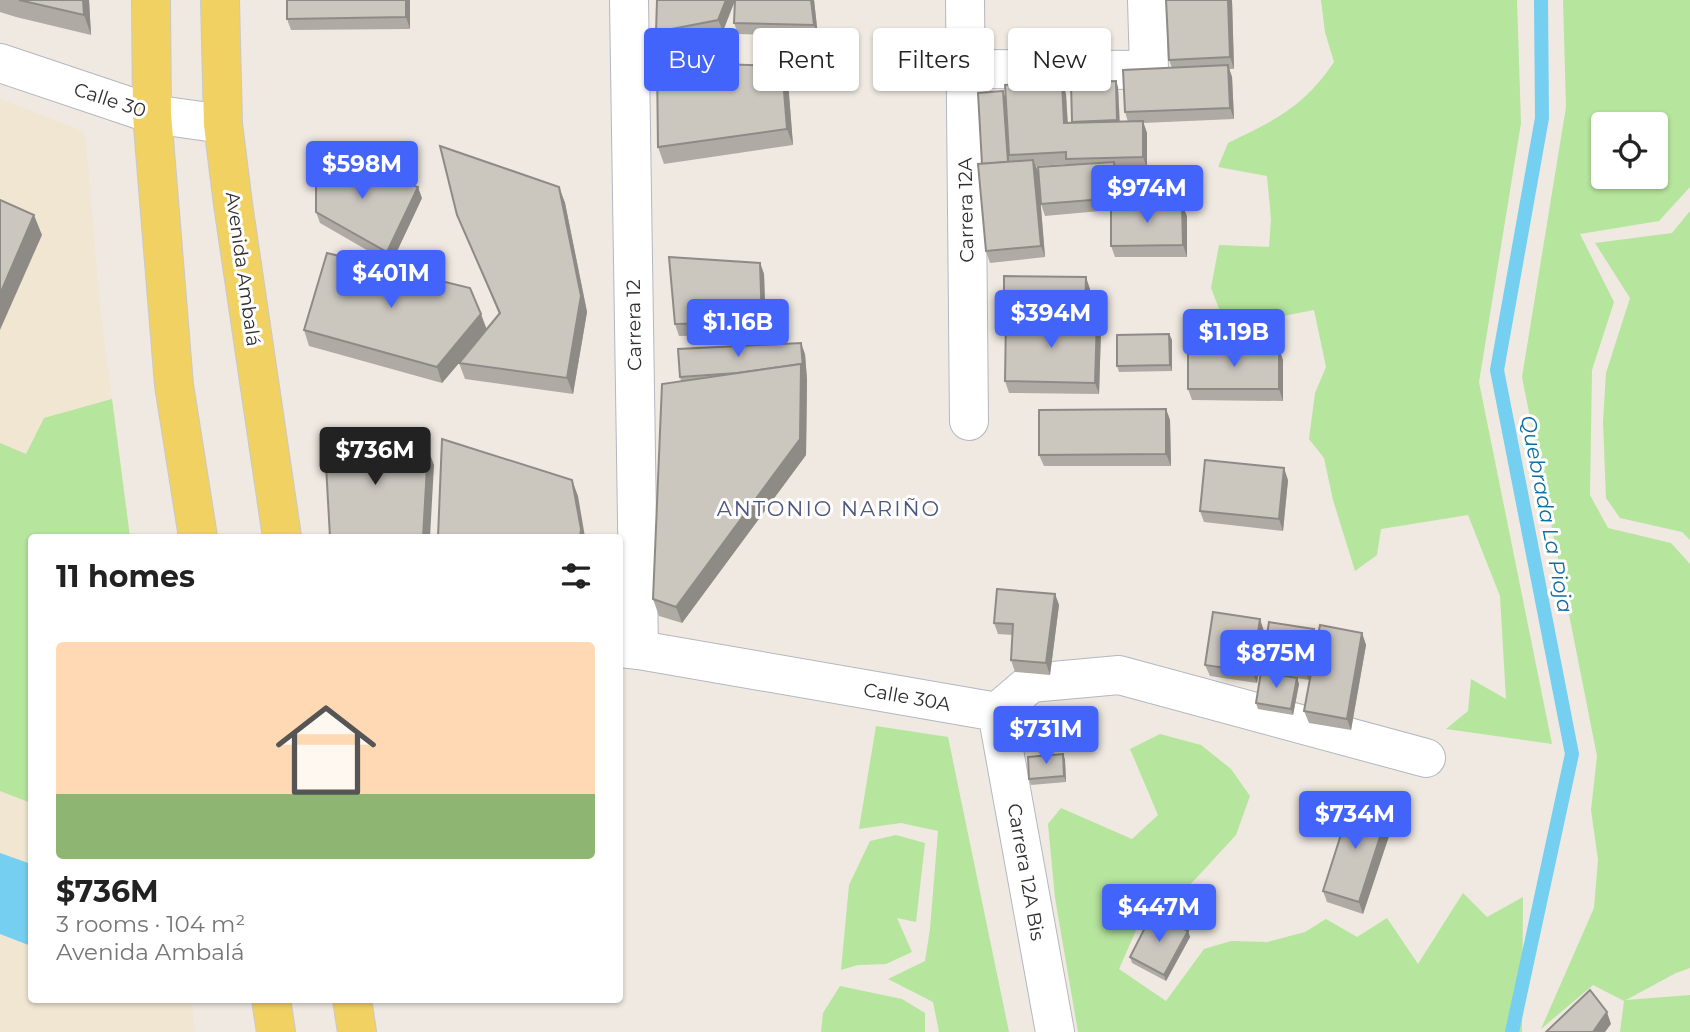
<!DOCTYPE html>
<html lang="en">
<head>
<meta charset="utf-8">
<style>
	body { margin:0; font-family:Montserrat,sans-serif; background:#f6f6f6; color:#222; height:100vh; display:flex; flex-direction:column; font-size:26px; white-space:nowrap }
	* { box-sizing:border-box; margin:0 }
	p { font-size:23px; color:#767676 }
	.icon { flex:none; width:38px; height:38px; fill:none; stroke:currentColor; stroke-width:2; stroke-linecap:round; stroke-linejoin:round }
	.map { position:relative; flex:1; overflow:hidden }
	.drawer { position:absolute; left:28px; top:534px; width:595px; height:469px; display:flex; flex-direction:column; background:#fff; border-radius:7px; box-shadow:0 2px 5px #0004 }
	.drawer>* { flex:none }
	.top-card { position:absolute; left:644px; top:28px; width:665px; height:63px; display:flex; gap:14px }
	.fabs { position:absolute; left:1591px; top:112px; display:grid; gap:14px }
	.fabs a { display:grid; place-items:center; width:77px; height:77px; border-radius:7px; background:#fff; box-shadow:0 2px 5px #0004; font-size:35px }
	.price { position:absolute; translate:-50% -60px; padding:0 16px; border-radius:7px; background:#4264fb; color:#fff; font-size:23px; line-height:46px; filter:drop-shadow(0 2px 4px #0008) }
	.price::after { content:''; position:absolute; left:50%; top:42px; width:21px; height:16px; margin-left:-10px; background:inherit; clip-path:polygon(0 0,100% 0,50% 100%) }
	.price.selected { background:#222; color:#fff }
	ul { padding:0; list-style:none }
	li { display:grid; align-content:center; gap:14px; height:371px; padding:0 28px }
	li+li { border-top:2px solid #e0e0e0 }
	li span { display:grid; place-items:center; height:217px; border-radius:7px; color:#555 }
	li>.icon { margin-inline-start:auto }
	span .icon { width:126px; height:126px; fill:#fffc; stroke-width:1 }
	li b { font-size:30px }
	h2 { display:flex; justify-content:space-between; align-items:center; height:84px; padding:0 28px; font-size:30px }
	.pill { padding:0 24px; border-radius:7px; background:#fff; box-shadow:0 2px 5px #0004; font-size:24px; line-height:63px }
	.pill.selected { background:#4264fb; color:#fff }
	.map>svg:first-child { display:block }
</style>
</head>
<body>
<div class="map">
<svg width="1690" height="1032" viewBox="0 0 1690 1032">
	<rect width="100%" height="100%" fill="#efe9e1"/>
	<!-- education -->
	<polygon fill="#f0e6d1" points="0,99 85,132 100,307 130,537 32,537 32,999 191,999 195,1032 0,1032"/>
	<!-- green -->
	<g fill="#b6e59e" fill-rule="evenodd">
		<path d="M 1321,0 L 1517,0 L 1521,123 L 1479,382 L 1552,744 L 1446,729 L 1468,711 L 1471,679 L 1506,699 L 1500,596 L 1468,515 L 1381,529 L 1377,555 L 1355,571 L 1333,500 L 1324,458 L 1309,439 L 1315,393 L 1326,367 L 1314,310 L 1226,327 L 1211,288 L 1219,245 L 1269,247 L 1271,219 L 1267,176 L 1218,167 L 1228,143 C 1276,119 1303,108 1334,62 L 1325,32 Z"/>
		<path d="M 1563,0 L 1690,0 L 1690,187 L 1659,221 L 1580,234 L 1614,302 L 1592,370 L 1590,495 L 1608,528 L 1671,543 L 1690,564 L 1690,968 L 1676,973 L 1626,1000 L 1690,995 L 1690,1032 L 1620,1032 L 1624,1001 L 1593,985 L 1541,1029 L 1594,908 L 1598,860 L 1591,810 L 1597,756 L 1522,377 L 1566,107 ZM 1603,124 L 1656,124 L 1656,177 L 1603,177 Z"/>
		<polygon points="1690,211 1690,540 1682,532 1620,518 1606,498 1603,422 1606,373 1630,298 1595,243 1672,233"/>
		<polygon points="112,399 130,537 32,537 31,803 0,791 0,443 26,454 44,418"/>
		<polygon points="876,726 948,737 1009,1032 939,1032 933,1002 888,979 925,961 930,929 938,831 901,823 859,829"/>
		<polygon points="1160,734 1201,745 1231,769 1250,796 1236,835 1201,873 1183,892 1146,908 1119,969 1166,1001 1204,949 1231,941 1267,942 1305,932 1326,919 1357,937 1387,918 1418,964 1463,893 1487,917 1523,897 1522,1032 1078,1032 1055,898 1048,824 1061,808 1132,839 1158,815 1130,749"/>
		<polygon points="896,835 925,843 916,922 897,918 912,952 886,964 858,965 841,970 849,885 870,841"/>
		<polygon points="840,986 902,999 925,1013 925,1032 821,1032 823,1013"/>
	</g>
	<!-- water -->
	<polygon fill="#75cff0" points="0,853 31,864 31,946 0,934"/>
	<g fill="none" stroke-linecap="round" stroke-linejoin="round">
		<!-- stream -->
		<polyline stroke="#75cff0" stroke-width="14" points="1512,1032 1572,754 1497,370 1542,118 1541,0"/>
		<!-- street casing -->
		<g stroke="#b4b7c1" stroke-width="40">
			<g id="street">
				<polyline points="629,0 639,650"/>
				<polyline points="965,0 969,421"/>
				<polyline points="0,63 152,114 223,124"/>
				<polyline points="965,69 1149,70 1147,0"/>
				<polyline points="620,648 639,650 997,712 1031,683 1119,675 1426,758"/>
				<polyline points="997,712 1055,1032"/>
			</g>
		</g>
		<!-- primary casing -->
		<g stroke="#c9c9c9" stroke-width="40">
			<g id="primary">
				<polyline points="151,0 152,114 174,385 198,537"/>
				<polyline points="220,0 223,124 233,204 282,537"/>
				<polyline points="271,999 276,1032"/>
				<polyline points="352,999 357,1032"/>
			</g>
		</g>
		<!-- street -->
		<use href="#street" stroke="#fff" stroke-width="38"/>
		<!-- primary -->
		<use href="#primary" stroke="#f2d163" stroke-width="38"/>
	</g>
	<!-- wall -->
	<g fill="#afaba4">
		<polygon points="0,0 89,0 91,35 16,17 0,12"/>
		<polygon points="410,0 410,29 291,30 287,19"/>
		<polygon points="657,0 814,0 818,36 738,34 734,23 735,1 723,31 660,44 656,32"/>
		<polygon points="1232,0 1234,69 1229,69 1232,77 1234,119 1143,123 1147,133 1147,168 1117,169 1119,173 1121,205 1187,216 1187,257 1115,257 1111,246 1111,210 1045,216 1041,204 1068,165 1068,164 1036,166 1038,171 1045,257 990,263 986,251 982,164 1003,91 1005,97 1062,82 1066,94 1068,123 1073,122 1118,87 1119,122 1128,122 1125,112 1172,68 1169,60"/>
		<polygon points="782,66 788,82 793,145 664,164 658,147"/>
		<polygon points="559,187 565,203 587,312 573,394 465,379 459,363 442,383 309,346 304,330 487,329 499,314 457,215"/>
		<polygon points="422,198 391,264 320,223 316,212"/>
		<polygon points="760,263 764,274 766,334 679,336 675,324"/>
		<polygon points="1090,289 1089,318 1097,318 1101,330 1099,394 1009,393 1005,381 1006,319 1004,314"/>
		<polygon points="1169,334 1172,340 1172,371 1119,372 1117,366"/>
		<polygon points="805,354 807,380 806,455 682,623 659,616 653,599 681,381 680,377"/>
		<polygon points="1283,360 1283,401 1192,400 1188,389"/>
		<polygon points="1166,409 1170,420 1171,466 1044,466 1039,455"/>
		<polygon points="1288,480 1283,531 1204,522 1200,511"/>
		<polygon points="1055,594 1059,605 1050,675 1015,672 1011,660 1013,635 998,634 994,623"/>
		<polygon points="1314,629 1316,635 1309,680 1297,678 1299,684 1293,715 1258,709 1256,703 1264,673 1262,667"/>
		<polygon points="1264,631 1257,683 1210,676 1205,665"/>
		<polygon points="1362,633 1366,645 1351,730 1309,723 1304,711"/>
		<polygon points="1063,754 1065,760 1066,782 1031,785 1029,779"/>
		<polygon points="1393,824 1363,914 1327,902 1323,891"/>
		<polygon points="1188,931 1190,937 1166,981 1132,963 1130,957"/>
	</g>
	<!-- shaded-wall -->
	<g fill="#8e8b86">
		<polygon points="83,0 89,0 91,35 84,15"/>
		<polygon points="406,0 410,0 410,29 406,17"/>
		<polygon points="726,0 735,0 723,31 718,20"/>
		<polygon points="811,0 814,0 818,36 814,25"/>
		<polygon points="1228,0 1232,0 1234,69 1230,57"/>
		<polygon points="1228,65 1232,77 1234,119 1230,108"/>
		<polygon points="782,66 788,82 793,145 787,129"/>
		<polygon points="1116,81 1118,87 1120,126 1117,120"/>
		<polygon points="1062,82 1066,94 1068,134 1064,123"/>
		<polygon points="1003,91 1005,97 1010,173 1008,167"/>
		<polygon points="1143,121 1147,133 1147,168 1143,157"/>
		<polygon points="1033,160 1038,171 1045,257 1041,246"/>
		<polygon points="1114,162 1119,173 1121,209 1117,198"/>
		<polygon points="418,187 422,198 391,264 387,252"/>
		<polygon points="559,187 565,203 587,312 573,394 567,378"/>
		<polygon points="1182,204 1187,216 1187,257 1183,245"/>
		<polygon points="34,215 42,235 0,330 0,294"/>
		<polygon points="760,263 764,274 766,334 762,322"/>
		<polygon points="1086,277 1090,289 1089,327 1085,316"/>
		<polygon points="481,314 487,330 442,383 437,367"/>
		<polygon points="1097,318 1101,330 1099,394 1095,383"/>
		<polygon points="1169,334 1172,340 1172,371 1170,365"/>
		<polygon points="801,343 805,354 807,380 806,455 682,623 676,607"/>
		<polygon points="1279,348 1283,360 1283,401 1279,389"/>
		<polygon points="1166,409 1170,420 1171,466 1166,454"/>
		<polygon points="428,449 434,465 430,537 423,537"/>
		<polygon points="1284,468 1288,480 1283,531 1279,519"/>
		<polygon points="572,480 578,496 585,537 580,537"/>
		<polygon points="1055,594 1059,605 1050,675 1046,663"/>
		<polygon points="1260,619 1264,631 1257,683 1252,672"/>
		<polygon points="1314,629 1316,635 1309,680 1306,674"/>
		<polygon points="1362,633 1366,645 1351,730 1347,719"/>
		<polygon points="1297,678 1299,684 1293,715 1291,709"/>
		<polygon points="1063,754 1065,760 1066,782 1064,776"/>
		<polygon points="1388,812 1393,824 1363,914 1359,902"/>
		<polygon points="1188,931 1190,937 1166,981 1164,975"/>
		<polygon points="1607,1012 1611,1024 1605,1032 1593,1032"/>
	</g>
	<!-- building -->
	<g fill="#cbc7bf" stroke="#8e8b86" stroke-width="2">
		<polygon points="19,0 83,0 84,15"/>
		<polygon points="287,0 406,0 406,17 287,19"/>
		<polygon points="657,0 726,0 718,20 656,32"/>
		<polygon points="735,0 811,0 814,25 734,23"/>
		<polygon points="1166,0 1228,0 1230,57 1169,60"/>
		<polygon points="657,62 782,66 787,129 658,147"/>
		<polygon points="1228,65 1230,108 1125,112 1123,70"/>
		<polygon points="1116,81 1117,120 1072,122 1071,83"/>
		<polygon points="1062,82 1064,123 1143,121 1143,157 1066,159 1066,152 1009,155 1005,85"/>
		<polygon points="1003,91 1008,162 982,164 978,93"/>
		<polygon points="440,146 559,187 581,296 567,378 459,363 500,313 457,215"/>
		<polygon points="316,154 418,187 387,252 316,212"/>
		<polygon points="1033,160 1041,246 986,251 978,164"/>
		<polygon points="1114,162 1117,198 1041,204 1038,167"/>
		<polygon points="0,200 34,215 0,294"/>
		<polygon points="1182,204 1183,245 1111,246 1111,205"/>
		<polygon points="327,253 470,288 481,314 437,367 304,330"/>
		<polygon points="669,257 760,263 762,322 675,324"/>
		<polygon points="1004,276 1086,277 1085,316 1004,314"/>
		<polygon points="1006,317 1097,318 1095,383 1005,381"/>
		<polygon points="1169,334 1170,365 1117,366 1117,335"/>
		<polygon points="801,343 803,369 801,364 737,373 680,377 678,349"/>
		<polygon points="1279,348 1279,389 1188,389 1188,349"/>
		<polygon points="801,364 800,439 676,607 653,599 662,384"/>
		<polygon points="1166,409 1166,454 1039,455 1039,410"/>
		<polygon points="324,429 428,449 423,537 330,537"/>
		<polygon points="442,439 572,480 581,529 580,537 438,537"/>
		<polygon points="1205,460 1284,468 1279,519 1200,511"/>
		<polygon points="997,589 1055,594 1046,663 1011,660 1013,624 994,623"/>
		<polygon points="1213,612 1260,619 1252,672 1205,665"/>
		<polygon points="1269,622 1314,629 1306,674 1262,667"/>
		<polygon points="1320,625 1362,633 1347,719 1304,711"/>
		<polygon points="1261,672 1297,678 1291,709 1256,703"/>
		<polygon points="1063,754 1064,776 1029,779 1028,757"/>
		<polygon points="1352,800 1388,812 1359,902 1323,891"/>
		<polygon points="1153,912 1188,931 1164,975 1130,957"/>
		<polygon points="1590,990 1607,1012 1593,1032 1546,1032"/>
	</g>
	<g text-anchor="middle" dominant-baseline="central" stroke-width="6" stroke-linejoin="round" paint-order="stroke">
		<!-- street labels -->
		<g font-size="19" fill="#2e2e2e" stroke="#fff">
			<text transform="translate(110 100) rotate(18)">Calle 30</text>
			<text transform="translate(966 210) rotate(-91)">Carrera 12A</text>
			<text transform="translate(243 269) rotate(82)">Avenida Ambalá</text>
			<text transform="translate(634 325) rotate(-91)">Carrera 12</text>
			<text transform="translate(907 697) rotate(10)">Calle 30A</text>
			<text transform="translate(1026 872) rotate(80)">Carrera 12A Bis</text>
		</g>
		<!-- neighbourhood labels -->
		<g font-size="21" letter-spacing="2" fill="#4d5680" stroke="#fff">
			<text x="829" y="508">ANTONIO NARIÑO</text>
		</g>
		<!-- water labels -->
		<g font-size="21" font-style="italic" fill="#0d6fa3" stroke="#fff">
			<text transform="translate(1547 514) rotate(79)">Quebrada La Pioja</text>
		</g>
	</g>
</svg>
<div class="fabs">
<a><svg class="icon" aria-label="locate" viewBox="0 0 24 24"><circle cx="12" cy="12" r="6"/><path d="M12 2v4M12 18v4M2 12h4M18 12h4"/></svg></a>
</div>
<b class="price" style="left:362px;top:201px">$598M</b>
<b class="price" style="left:1147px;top:225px">$974M</b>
<b class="price" style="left:391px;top:310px">$401M</b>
<b class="price" style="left:1051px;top:350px">$394M</b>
<b class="price" style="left:738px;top:359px">$1.16B</b>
<b class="price" style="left:1234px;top:369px">$1.19B</b>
<b class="price selected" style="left:375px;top:487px">$736M</b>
<b class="price" style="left:1276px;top:690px">$875M</b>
<b class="price" style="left:1046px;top:766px">$731M</b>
<b class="price" style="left:1355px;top:851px">$734M</b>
<b class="price" style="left:1159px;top:944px">$447M</b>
<div class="top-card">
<a class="pill selected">Buy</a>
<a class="pill">Rent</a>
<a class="pill">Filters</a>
<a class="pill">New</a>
</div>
<section class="drawer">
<h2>11 homes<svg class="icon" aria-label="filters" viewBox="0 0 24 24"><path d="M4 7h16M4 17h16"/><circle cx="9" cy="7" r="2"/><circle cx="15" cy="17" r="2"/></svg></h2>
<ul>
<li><span style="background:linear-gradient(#ffd9b3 70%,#8fb573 0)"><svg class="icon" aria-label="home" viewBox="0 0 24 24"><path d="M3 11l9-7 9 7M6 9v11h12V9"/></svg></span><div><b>$736M</b><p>3 rooms · 104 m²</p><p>Avenida Ambalá</p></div></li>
</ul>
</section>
</div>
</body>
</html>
